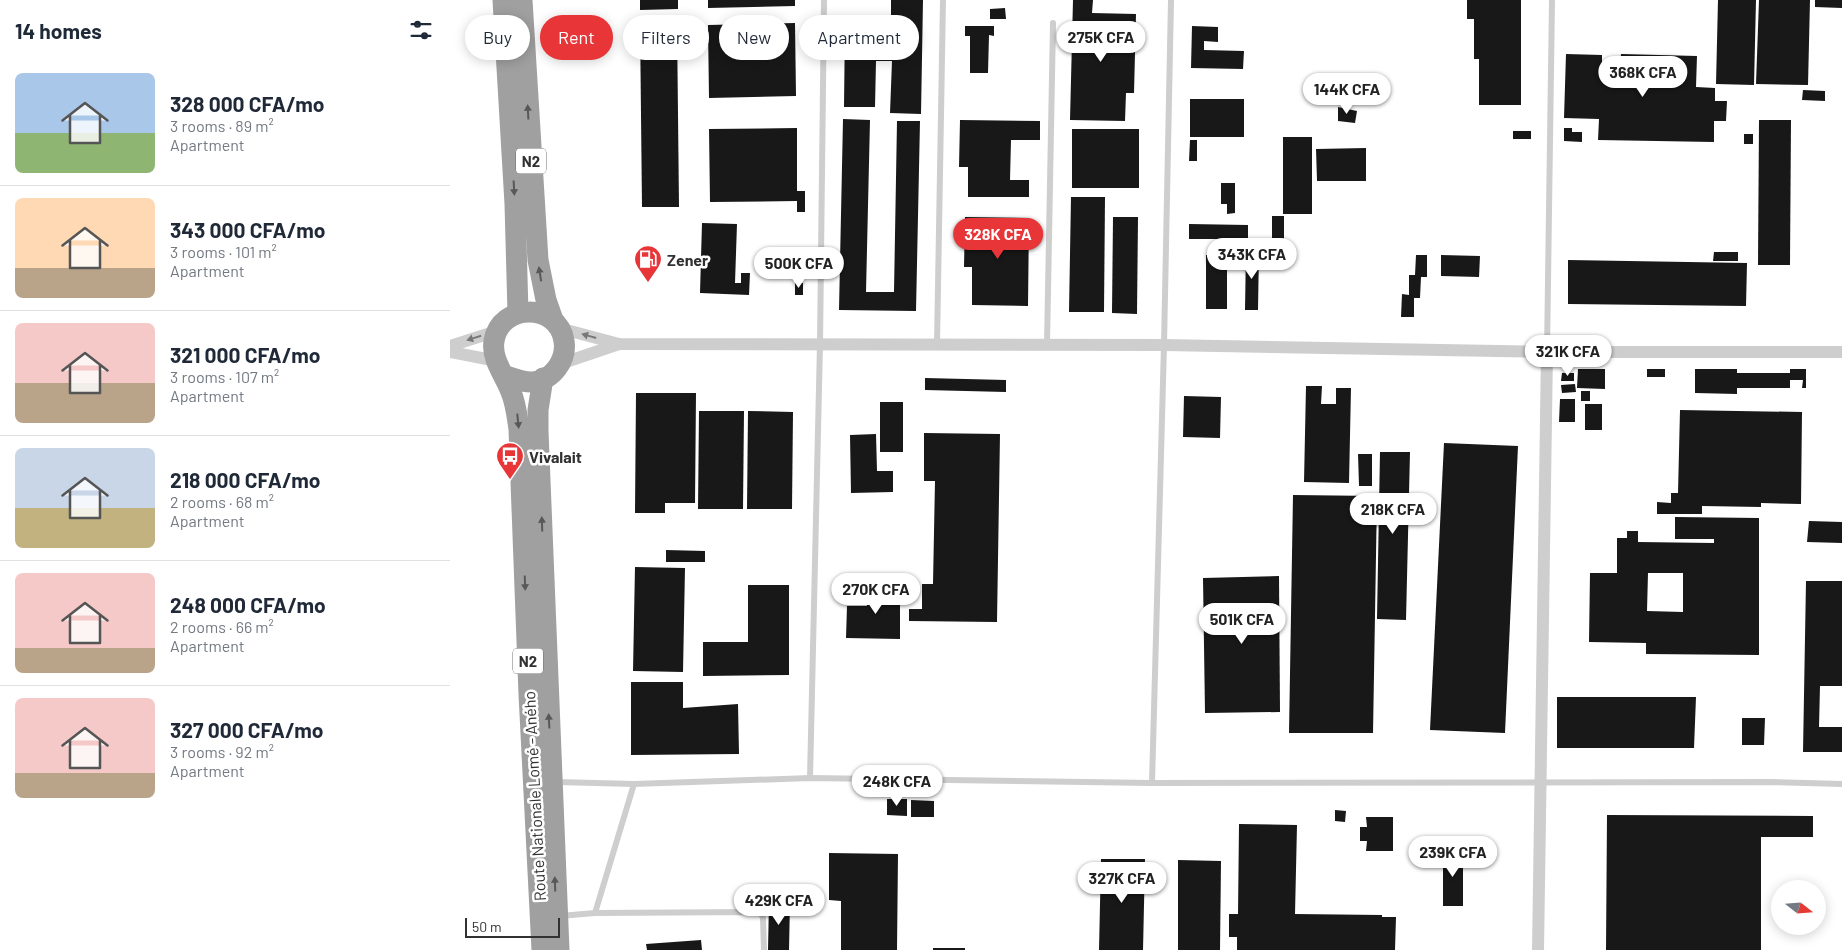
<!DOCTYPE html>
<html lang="en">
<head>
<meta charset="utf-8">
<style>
	body { margin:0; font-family:Barlow,sans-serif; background:#f6f6f7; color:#1f2937; height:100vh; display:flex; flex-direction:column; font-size:19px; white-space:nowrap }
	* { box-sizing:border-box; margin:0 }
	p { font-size:16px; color:#747a83 }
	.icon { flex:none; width:28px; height:28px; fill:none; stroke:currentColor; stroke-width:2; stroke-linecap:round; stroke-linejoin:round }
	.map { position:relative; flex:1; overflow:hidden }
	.side { display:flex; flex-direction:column; background:#fff; width:450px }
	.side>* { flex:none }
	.hud { position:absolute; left:15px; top:15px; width:475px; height:45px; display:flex; gap:10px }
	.needle { width:32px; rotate:107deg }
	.tools { position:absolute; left:1321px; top:880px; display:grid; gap:10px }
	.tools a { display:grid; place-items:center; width:55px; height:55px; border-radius:50%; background:#fff; box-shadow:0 2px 12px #0003; font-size:25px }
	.scale { position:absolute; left:15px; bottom:12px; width:95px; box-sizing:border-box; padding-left:5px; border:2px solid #313131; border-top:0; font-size:14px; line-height:18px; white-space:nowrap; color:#313131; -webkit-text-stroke:4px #fff; paint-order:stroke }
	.price { position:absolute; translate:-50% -42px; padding:0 11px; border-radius:18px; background:#fff; color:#222; font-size:16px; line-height:32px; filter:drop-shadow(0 1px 2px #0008) }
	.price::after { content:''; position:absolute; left:50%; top:30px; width:15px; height:11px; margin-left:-8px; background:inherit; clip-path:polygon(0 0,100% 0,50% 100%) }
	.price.selected { background:#e73538; color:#fff }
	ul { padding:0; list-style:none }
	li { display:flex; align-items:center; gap:15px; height:125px; padding:0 15px }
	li+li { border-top:1px solid #e0e1e3 }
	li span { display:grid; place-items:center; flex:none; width:140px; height:100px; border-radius:8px; color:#555 }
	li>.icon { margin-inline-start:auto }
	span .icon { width:60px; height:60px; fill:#fffc; stroke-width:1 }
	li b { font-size:21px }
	h2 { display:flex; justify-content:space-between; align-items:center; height:60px; padding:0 15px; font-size:21px }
	.chip { padding:0 18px; border-radius:22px; background:#fff; box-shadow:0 2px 12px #0003; font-size:18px; line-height:45px }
	.chip.selected { background:#e73538; color:#fff }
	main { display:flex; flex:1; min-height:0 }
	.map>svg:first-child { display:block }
</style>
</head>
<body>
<main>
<section class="side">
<h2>14 homes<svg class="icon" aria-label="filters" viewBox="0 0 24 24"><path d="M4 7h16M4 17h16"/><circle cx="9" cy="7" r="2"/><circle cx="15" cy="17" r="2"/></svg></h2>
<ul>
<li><span style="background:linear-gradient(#a9c7e8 60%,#8fb573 0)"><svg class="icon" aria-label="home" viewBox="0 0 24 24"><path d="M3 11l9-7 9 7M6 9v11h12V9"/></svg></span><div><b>328 000 CFA/mo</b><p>3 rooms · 89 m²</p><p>Apartment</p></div></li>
<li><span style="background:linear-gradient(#ffd9b3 70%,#b9a48a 0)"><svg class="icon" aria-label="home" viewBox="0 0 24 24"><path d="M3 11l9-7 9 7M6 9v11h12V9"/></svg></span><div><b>343 000 CFA/mo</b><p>3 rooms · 101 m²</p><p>Apartment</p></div></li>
<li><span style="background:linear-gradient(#f6c9c9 60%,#b9a48a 0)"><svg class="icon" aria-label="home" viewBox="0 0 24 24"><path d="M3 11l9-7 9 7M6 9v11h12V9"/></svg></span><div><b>321 000 CFA/mo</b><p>3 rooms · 107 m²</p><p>Apartment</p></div></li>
<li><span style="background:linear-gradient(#c9d6e8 60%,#c2b280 0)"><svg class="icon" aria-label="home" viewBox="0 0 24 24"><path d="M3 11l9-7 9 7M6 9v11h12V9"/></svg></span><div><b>218 000 CFA/mo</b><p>2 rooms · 68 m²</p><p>Apartment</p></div></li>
<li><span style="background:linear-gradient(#f6c9c9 75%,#b9a48a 0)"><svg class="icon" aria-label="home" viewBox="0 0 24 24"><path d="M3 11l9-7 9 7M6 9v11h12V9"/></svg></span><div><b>248 000 CFA/mo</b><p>2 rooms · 66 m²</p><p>Apartment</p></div></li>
<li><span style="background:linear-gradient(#f6c9c9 75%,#b9a48a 0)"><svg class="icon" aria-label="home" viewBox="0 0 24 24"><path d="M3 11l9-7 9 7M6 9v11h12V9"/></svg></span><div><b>327 000 CFA/mo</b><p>3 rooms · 92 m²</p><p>Apartment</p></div></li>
</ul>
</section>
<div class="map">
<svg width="1392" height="950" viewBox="0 0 1392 950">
	<rect width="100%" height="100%" fill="#fff"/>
	<!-- building -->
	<g fill="#181818" fill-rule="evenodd">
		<polygon points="190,0 228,0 228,9 190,10"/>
		<polygon points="258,0 345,0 345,6 258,8"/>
		<polygon points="441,0 473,0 471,114 440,113 442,61 426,61 425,107 394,107 395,22 441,23"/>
		<polygon points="623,0 643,0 642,13 686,14 684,93 676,93 675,121 620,120"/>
		<polygon points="1017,0 1071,0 1071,105 1029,105 1029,59 1024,59 1024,19 1017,19"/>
		<polygon points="1268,0 1306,0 1304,85 1266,84"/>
		<polygon points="1309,0 1360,0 1358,85 1306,84"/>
		<polygon points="1365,0 1392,0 1392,8 1365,7"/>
		<polygon points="555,8 556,19 540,19 540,9"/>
		<polygon points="190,22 227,22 229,207 192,207"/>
		<polygon points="345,23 346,96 259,98 258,25"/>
		<polygon points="515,26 544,26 544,36 539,35 538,73 520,73 520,36 515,36"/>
		<polygon points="742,26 768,27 768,42 754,41 754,50 794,51 793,69 741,68"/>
		<polygon points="1116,54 1152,55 1152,70 1170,70 1171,54 1247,56 1246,87 1265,88 1265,101 1277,101 1276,121 1264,121 1264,142 1148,140 1149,119 1114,118"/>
		<polygon points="1353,90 1375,91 1375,101 1352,100"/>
		<rect x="740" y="99" width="54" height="38"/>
		<polygon points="888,107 907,111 905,123 888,121"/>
		<polygon points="393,119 420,120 416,292 444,292 447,121 470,121 466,311 389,310"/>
		<polygon points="510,120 590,121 590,140 561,140 560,180 579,180 579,197 518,197 518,167 509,167"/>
		<polygon points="1309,120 1341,120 1340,265 1308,265"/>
		<polygon points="347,128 347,191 355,191 355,212 347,212 347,201 260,202 259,129"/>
		<polygon points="1114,128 1122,128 1122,132 1132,132 1132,142 1114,141"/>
		<rect x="622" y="129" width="67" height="59"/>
		<rect x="1063" y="131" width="18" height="8"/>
		<rect x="1294" y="134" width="9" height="10"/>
		<rect x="833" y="137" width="29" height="77"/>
		<polygon points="740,140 747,140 747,161 739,161"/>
		<polygon points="916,148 916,181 867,181 866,149"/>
		<polygon points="771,183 785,183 785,213 777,214 777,204 771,204"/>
		<polygon points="621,197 655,197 654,312 619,312"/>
		<rect x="822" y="216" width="12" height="25"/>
		<polygon points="515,217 579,218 578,306 522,305 522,267 514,267"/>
		<polygon points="663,217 688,217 687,314 662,313"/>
		<polygon points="252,223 287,224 285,283 291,283 291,273 300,273 299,295 250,293"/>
		<polygon points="739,224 798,225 798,239 739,239"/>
		<polygon points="796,250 809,250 808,310 795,310"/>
		<polygon points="1264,252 1288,252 1288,261 1263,261"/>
		<polygon points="756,255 777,256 777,309 756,309"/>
		<polygon points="966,255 977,255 977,277 971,277 970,298 964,298 964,317 951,317 952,294 959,295 959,275 965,275"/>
		<polygon points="991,255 1030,256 1029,277 991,276"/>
		<polygon points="1118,260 1297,263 1296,306 1118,304"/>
		<rect x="345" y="283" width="8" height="12"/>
		<polygon points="1128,369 1155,369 1155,389 1127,388"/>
		<rect x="1197" y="369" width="18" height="8"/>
		<polygon points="1245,369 1287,369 1287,373 1340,373 1340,369 1356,369 1356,388 1352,388 1353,380 1340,380 1340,388 1287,388 1287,394 1245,393"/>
		<polygon points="1112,373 1124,373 1124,381 1111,381"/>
		<polygon points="475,378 556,380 556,392 475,390"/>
		<polygon points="1125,384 1126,392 1112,393 1111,385"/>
		<polygon points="856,386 872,386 871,404 886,404 886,388 901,388 899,483 854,482"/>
		<rect x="1131" y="391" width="9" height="10"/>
		<polygon points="186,393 246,393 245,503 215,503 215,513 185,513"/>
		<polygon points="734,396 771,397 770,438 733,437"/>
		<polygon points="1110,399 1125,399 1125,422 1109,422"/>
		<rect x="430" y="402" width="23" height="50"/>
		<rect x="1135" y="404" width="17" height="26"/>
		<polygon points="1230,410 1352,412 1351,504 1311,503 1311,507 1252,506 1252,514 1207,514 1207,502 1221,503 1221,493 1228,493"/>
		<polygon points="249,411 294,411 293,509 248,509"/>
		<polygon points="298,411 343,412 342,509 297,509"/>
		<polygon points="474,433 550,434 547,622 459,621 459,609 472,609 472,584 483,584 485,481 474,481"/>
		<polygon points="426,434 427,471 443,471 443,492 401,493 400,435"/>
		<polygon points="994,443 1068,446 1055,733 980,730"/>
		<polygon points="930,452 960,452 956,620 927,619"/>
		<polygon points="908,454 922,454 922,486 909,486"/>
		<polygon points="843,495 927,496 923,733 839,733"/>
		<path d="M 1225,517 L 1309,518 L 1309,655 L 1196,654 L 1196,643 L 1139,642 L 1140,573 L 1167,573 L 1167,538 L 1177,538 L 1177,531 L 1188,531 L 1188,542 L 1264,543 L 1264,539 L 1225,539 ZM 1198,573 L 1233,573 L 1233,612 L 1197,611 Z"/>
		<polygon points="1359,521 1392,522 1392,543 1357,542"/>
		<polygon points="216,550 255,551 255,562 216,562"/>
		<polygon points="185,567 235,568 233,672 183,671"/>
		<polygon points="829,576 830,712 755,713 753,578"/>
		<polygon points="1356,581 1392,581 1392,686 1370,686 1369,727 1392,727 1392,752 1353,752"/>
		<polygon points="298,585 339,585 339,675 253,676 253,642 298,642"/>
		<polygon points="417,587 450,587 450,639 396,638 397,606 417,606"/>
		<polygon points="181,682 233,682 233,708 288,704 289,754 181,755"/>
		<polygon points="1107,697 1246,697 1244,748 1107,748"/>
		<polygon points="1292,718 1315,718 1314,745 1292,745"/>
		<polygon points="437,799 457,799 457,816 437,815"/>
		<polygon points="461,800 484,801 484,817 461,817"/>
		<polygon points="885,810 896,811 895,822 885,821"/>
		<polygon points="1157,815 1363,816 1363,837 1311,837 1311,950 1156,950"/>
		<polygon points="916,817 943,817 943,851 916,851 917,841 910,841 910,827 917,827"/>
		<polygon points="789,824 847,825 845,914 932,915 932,917 946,917 945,950 787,950 787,937 779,937 779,914 788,914"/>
		<rect x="993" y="849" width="20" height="57"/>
		<polygon points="379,853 448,854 447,950 391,950 391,901 379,900"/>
		<polygon points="651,859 695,859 693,950 649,950"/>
		<polygon points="728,860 771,861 770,950 728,950"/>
		<polygon points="319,901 340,901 339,950 318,950"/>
		<polygon points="251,940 252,950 197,950 196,944"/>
		<rect x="483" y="948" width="32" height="2"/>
	</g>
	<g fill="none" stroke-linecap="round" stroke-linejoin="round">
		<!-- service -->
		<g stroke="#cecece" stroke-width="6">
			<polyline points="487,344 493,0"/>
			<polyline points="597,344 603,23"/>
			<polyline points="1097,352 1102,0"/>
			<polyline points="360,778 370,344 374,0"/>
			<polyline points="106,782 184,784 360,778 702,783 1321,782 1392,784"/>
			<polyline points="702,783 714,345 721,0"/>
			<polyline points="145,913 184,784"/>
			<polyline points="110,916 145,913 306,912 311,914 313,918 314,950"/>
		</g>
		<!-- minor -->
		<g stroke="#cecece" stroke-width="12">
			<polyline points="109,328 169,344 714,345 1097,352 1392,352"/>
			<polyline points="0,346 47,331"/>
			<polyline points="0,352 47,361"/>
			<polyline points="110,364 169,344"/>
			<polyline points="1088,950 1097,352"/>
		</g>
		<!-- trunk -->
		<g stroke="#a0a0a0" stroke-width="21">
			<polyline points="53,0 65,204 68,313"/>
			<polyline points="72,0 88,260 96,300 103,320"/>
			<path d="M 53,375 C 63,378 73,383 83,382 C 103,380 117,360 114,341 C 108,302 50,303 44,341 C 41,360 55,375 61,392 C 66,404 67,416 69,429 L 79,694 L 92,950"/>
			<polyline points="93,378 88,410 88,431 109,950"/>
		</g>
	</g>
	<!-- one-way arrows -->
	<defs><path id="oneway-solid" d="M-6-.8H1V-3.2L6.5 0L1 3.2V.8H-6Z" transform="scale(1.25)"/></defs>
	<g fill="#585858">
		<use href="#oneway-solid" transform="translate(78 112) rotate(-93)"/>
		<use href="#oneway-solid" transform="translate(64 188) rotate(87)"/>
		<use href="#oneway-solid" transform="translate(90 274) rotate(-99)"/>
		<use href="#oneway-solid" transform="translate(68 421) rotate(84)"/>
		<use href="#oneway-solid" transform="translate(92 524) rotate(-92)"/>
		<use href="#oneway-solid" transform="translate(75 583) rotate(88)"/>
		<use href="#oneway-solid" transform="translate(99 721) rotate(-93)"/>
		<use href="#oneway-solid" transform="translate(105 884) rotate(-92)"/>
	</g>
	<g fill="#787878">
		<use href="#oneway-solid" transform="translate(139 336) rotate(-164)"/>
		<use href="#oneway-solid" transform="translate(24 338) rotate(163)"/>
	</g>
	<!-- icons -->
	<defs>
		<g id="fuel-pin" transform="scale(1.4375)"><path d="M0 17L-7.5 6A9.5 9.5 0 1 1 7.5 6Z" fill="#e73538" stroke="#fff"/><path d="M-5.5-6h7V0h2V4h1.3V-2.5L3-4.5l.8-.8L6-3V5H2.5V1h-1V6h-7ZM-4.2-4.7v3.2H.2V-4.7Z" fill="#fff"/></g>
		<g id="bus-pin" transform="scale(1.4375)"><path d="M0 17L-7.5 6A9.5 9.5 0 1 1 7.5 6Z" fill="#e73538" stroke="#fff"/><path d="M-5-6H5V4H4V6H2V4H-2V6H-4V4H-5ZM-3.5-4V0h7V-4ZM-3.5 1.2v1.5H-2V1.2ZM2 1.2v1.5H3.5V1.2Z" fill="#fff"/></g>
	</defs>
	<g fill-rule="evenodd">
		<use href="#fuel-pin" x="198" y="259"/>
		<use href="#bus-pin" x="60" y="456"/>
	</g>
	<g text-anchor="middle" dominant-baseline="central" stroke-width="5" stroke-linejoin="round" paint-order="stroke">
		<!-- shield labels -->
		<g fill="#fff" stroke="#6f6f6f" stroke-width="1">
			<rect x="66" y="148.5" width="30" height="25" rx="4"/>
			<rect x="63" y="648.5" width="30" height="25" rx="4"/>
		</g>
		<g font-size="15" font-weight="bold" fill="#313131">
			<text x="81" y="161">N2</text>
			<text x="78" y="661">N2</text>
		</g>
		<!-- poi labels -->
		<g font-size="16" font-weight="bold" fill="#313131" stroke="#fff" text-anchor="start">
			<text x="217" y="259">Zener</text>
			<text x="79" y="456">Vivalait</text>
		</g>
		<!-- street labels -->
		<g font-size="16" fill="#313131" stroke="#fff">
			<text transform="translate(84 796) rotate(-93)">Route Nationale Lomé - Aného</text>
		</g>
	</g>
</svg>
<div class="tools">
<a><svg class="needle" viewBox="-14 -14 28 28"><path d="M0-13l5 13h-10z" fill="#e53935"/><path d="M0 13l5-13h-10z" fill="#747a83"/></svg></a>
</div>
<div class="scale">50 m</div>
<b class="price" style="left:651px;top:63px">275K CFA</b>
<b class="price" style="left:1193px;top:98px">368K CFA</b>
<b class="price" style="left:897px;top:115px">144K CFA</b>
<b class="price selected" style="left:548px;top:260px">328K CFA</b>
<b class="price" style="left:802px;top:280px">343K CFA</b>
<b class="price" style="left:349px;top:289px">500K CFA</b>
<b class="price" style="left:1118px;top:377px">321K CFA</b>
<b class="price" style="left:943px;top:535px">218K CFA</b>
<b class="price" style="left:426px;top:615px">270K CFA</b>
<b class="price" style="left:792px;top:645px">501K CFA</b>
<b class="price" style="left:447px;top:807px">248K CFA</b>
<b class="price" style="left:1003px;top:878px">239K CFA</b>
<b class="price" style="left:672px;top:904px">327K CFA</b>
<b class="price" style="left:329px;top:926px">429K CFA</b>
<div class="hud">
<a class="chip">Buy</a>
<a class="chip selected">Rent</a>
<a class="chip">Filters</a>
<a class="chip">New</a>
<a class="chip">Apartment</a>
</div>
</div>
</main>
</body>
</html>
